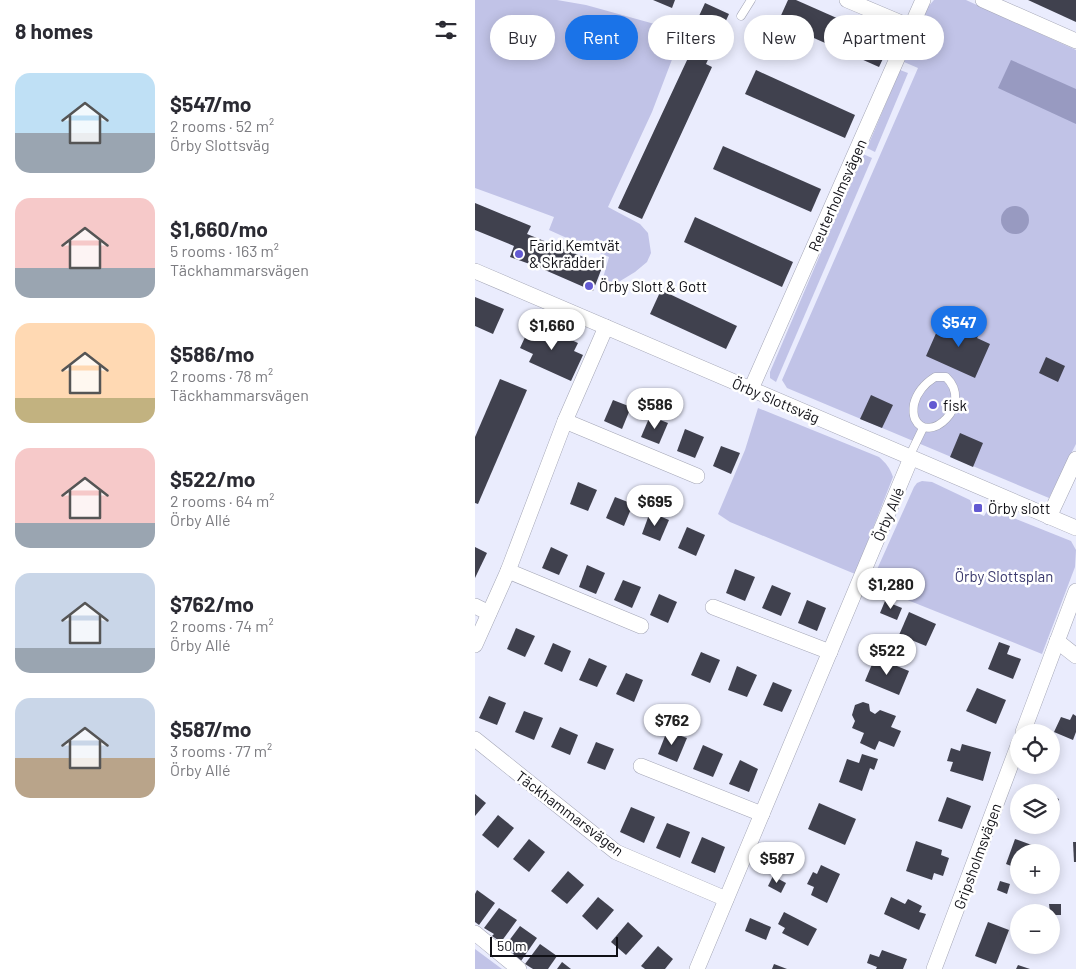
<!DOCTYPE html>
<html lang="en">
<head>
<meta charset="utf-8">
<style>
	body { margin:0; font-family:Barlow,sans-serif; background:#f2f2f3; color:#2b2b33; height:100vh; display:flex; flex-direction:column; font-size:19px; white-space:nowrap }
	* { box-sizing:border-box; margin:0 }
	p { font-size:16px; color:#7c7c81 }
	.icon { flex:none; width:28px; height:28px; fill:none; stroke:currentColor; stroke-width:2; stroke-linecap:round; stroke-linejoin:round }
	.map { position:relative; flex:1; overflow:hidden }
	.side { display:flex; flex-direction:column; background:#fff; width:475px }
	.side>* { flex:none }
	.banner { position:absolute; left:15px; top:15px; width:475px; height:45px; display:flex; gap:10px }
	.fabs { position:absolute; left:535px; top:724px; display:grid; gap:10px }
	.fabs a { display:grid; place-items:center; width:50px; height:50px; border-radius:50%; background:#fff; box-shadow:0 2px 12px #0003; font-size:25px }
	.scale { position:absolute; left:15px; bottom:12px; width:128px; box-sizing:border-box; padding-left:5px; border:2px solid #101016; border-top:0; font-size:14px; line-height:18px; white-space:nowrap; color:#101016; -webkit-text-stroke:4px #fff; paint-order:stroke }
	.price { position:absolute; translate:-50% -42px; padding:0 11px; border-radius:18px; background:#fff; color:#222; font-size:16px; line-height:32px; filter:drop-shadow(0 1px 2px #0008) }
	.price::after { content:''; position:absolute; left:50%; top:30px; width:15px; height:11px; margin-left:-8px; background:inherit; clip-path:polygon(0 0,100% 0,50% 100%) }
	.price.selected { background:#1a73e8; color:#fff }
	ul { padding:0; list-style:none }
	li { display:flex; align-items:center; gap:15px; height:125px; padding:0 15px }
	li span { display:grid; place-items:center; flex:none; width:140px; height:100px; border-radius:15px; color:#555 }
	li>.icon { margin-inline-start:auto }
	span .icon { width:60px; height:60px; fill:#fffc; stroke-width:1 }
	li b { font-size:21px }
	h2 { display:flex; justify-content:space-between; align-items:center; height:60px; padding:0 15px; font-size:21px }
	.pill { padding:0 18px; border-radius:22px; background:#fff; box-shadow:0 2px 12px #0003; font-size:18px; line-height:45px }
	.pill.selected { background:#1a73e8; color:#fff }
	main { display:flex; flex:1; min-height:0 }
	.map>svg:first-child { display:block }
</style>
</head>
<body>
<main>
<section class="side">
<h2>8 homes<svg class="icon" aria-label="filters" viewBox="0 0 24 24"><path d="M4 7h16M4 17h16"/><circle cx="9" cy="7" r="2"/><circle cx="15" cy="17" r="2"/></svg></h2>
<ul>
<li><span style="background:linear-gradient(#bfe0f5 60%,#9aa5b1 0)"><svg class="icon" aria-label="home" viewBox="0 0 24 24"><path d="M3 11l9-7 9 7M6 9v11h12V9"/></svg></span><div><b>$547/mo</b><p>2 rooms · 52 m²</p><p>Örby Slottsväg</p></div></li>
<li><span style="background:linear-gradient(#f6c9c9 70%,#9aa5b1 0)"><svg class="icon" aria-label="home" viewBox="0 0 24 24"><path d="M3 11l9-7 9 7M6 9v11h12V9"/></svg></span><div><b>$1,660/mo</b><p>5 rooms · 163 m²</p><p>Täckhammarsvägen</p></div></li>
<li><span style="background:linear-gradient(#ffd9b3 75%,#c2b280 0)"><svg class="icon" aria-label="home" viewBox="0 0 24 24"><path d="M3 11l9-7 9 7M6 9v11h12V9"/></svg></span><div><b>$586/mo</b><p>2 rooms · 78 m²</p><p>Täckhammarsvägen</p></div></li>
<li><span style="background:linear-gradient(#f6c9c9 75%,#9aa5b1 0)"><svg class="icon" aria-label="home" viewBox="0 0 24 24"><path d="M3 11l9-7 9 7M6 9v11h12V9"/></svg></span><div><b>$522/mo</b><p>2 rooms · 64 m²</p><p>Örby Allé</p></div></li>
<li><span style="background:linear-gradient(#c9d6e8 75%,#9aa5b1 0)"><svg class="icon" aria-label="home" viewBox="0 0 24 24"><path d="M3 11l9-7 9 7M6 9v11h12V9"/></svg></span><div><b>$762/mo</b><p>2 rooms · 74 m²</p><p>Örby Allé</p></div></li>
<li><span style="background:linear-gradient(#c9d6e8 60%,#b9a48a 0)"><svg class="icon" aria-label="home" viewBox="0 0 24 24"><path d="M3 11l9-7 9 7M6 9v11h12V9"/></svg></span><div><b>$587/mo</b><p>3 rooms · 77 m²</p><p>Örby Allé</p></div></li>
</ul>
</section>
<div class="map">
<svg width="601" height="969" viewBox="0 0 601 969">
	<rect width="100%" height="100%" fill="#eaecfd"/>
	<!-- green -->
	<g fill="#c1c3e7">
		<polygon points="0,0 82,0 111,5 194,28 201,49 177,112 133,207 165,224 173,233 176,253 172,262 160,272 137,286 126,285 134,257 74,230 79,217 0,188"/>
		<polygon points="459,0 491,0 601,50 601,444 574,498 312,388 307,380 443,68 429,62 452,8"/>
		<polygon points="425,70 433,73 400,152 392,148"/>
		<polygon points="388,154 397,158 301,382 295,378 295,372"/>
		<path d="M 283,408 L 404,457 C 411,463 415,468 418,477 L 380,574 L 255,522 L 243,514 L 270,450 Z"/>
		<polygon points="447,481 457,482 495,500 497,505 496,510 509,516 512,511 521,511 596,541 601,550 600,567 567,654 395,585 439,487 442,483"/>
		<polygon points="0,949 27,969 0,969"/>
	</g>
	<!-- water -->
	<g fill="#989ac1">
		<polygon points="536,60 601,89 601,124 523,88"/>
		<circle cx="540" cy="220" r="14"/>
	</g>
	<!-- building -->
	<g fill="#40414e">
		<polygon points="178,0 200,0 197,8"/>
		<polygon points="313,0 321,0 416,42 404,67 303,22"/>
		<polygon points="553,0 601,0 601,22"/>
		<polygon points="230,3 254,14 231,64 237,67 167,219 143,208 213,58 206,55"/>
		<polygon points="281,70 380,115 370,138 270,94"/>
		<polygon points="248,146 346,189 336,212 238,169"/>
		<polygon points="0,203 56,226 52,234 128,265 118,291 63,267 35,257 39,246 0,230"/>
		<polygon points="220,217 318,262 307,287 209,242"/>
		<polygon points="186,290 262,326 251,349 175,314"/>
		<polygon points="0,297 29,309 18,334 0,326"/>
		<polygon points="483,320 506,331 502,338 515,344 500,378 451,356 466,322 479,328"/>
		<polygon points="57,322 103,343 99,351 108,355 96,381 54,362 58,354 45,348"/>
		<polygon points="571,357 590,366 583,382 564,373"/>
		<polygon points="25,379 52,390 3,504 0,503 0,437"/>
		<polygon points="396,395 418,405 407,428 385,419"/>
		<polygon points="138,400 156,407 147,429 129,421"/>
		<polygon points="175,416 193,423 184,444 166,437"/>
		<polygon points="210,429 229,437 220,458 202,451"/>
		<polygon points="485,433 508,443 498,467 475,457"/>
		<polygon points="246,446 265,453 256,474 238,466"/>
		<polygon points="103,482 122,490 113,511 95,504"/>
		<polygon points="140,497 158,504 149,526 131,518"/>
		<polygon points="175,512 194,520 185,541 167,534"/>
		<polygon points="212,527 230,535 221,556 203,548"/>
		<polygon points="0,547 12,553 0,578"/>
		<polygon points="76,547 93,555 84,575 67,568"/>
		<polygon points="112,565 130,573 121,594 104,587"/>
		<polygon points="260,569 280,577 270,601 251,593"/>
		<polygon points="148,580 166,587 157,608 139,600"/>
		<polygon points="297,585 316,593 306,616 287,608"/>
		<polygon points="184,594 202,602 193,623 175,615"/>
		<polygon points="332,600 351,608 342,631 323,623"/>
		<polygon points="410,601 427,608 422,620 405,613"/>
		<polygon points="434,612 461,624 451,646 424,635"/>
		<polygon points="41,628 60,636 50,657 32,649"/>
		<polygon points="524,642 535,646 532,654 546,659 538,679 513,669"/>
		<polygon points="78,643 96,651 87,672 69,664"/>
		<polygon points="226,652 245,660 235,683 216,675"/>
		<polygon points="400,657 434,671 424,695 390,681"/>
		<polygon points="114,658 132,666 122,687 104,680"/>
		<polygon points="262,666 282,675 272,697 253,690"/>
		<polygon points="151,673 168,680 159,702 141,694"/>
		<polygon points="298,682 317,690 307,712 288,705"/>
		<polygon points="502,688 531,700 521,724 491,711"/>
		<polygon points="14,696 31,703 22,725 4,718"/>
		<polygon points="388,702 394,704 395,711 400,714 405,710 421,716 416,727 426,731 419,747 404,741 400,750 385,743 389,733 377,728 380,721 377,715 380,705"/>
		<polygon points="49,711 68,718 59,740 40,732"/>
		<polygon points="598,714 601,716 601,732 598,740 579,732 586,717 595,720"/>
		<polygon points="85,727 103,735 95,755 76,747"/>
		<polygon points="192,731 212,738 202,762 183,754"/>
		<polygon points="121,742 139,749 130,770 112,763"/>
		<polygon points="487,744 516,752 508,781 475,771 478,762 472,761 476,748 485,751"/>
		<polygon points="228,745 248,754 238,777 218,769"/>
		<polygon points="387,754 403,759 399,770 395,768 387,791 364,782 372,759 384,763"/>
		<polygon points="265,760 283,769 274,792 254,784"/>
		<polygon points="554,787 568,792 552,792"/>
		<polygon points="0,794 11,803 0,816"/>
		<polygon points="576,796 584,799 576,818"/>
		<polygon points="472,797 496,806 487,829 463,821"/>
		<polygon points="344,803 381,819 370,845 333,829"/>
		<polygon points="156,807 180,817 169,843 145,832"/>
		<polygon points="23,815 39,828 23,848 7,835"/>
		<polygon points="192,823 215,832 205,858 181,848"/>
		<polygon points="227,837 250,847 240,873 216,863"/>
		<polygon points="54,839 70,852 54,872 38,859"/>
		<polygon points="540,839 565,848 563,852 544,852 544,869 531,864"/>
		<polygon points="441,841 467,850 466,855 474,858 468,876 459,873 457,880 431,871"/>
		<polygon points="598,842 601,842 601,862 599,862"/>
		<polygon points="346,865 365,874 352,903 336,895 339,887 332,884 338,872 342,874"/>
		<polygon points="93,871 109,885 92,904 76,891"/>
		<polygon points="298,876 311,883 306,893 293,886"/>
		<polygon points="525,881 535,884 532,894 522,890"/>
		<polygon points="2,890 20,903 4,925 0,922 0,894"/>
		<polygon points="123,897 139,910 122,930 107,916"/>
		<polygon points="416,897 430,904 433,899 447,906 444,912 451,914 444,930 409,914"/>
		<polygon points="574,904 586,904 586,915 576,915 576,912 575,912"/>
		<polygon points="24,908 42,920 26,942 17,936 19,934 9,928"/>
		<polygon points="309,912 342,929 333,946 307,933 310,928 303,924"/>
		<polygon points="275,918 296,927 291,940 270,931"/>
		<polygon points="153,922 168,936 151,955 136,942"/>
		<polygon points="513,922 534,930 521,964 500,956"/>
		<polygon points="45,926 62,938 46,961 38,954 39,952 30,946"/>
		<polygon points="65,944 82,956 73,969 58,969 50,964"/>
		<polygon points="183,946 198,959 190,969 170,969 166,966"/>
		<polygon points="407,950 432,959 428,969 401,969 402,967 392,963 395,954 404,957"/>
		<polygon points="87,962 96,969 82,969"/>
		<polygon points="299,964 312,969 297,969"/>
		<polygon points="543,965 555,969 541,969"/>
	</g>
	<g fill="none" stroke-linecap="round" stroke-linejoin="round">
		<!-- lane casing -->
		<g stroke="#a3a5b5" stroke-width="9">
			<g id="lane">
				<polyline points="266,16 276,0"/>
				<path d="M 460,377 L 471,377 C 500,405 453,446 440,419 C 438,414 438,410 439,404 C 442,392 449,384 460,377 Z"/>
				<polyline points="434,457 448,428"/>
			</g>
		</g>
		<!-- street casing -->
		<g stroke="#a3a5b5" stroke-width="16">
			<g id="street">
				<polyline points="372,0 436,27"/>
				<polyline points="508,0 601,41"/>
				<polyline points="0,271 601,528"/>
				<polyline points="276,389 448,0"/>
				<polyline points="90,421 222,476"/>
				<polyline points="574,517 601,459"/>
				<polyline points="33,571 166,626"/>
				<polyline points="0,606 14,613"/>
				<polyline points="238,607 355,652"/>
				<polyline points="582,641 601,656"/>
				<polyline points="0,645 33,571 90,421 131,327"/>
				<polyline points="548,732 601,591"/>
				<polyline points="0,739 141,852 251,899"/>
				<polyline points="166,766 287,814"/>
				<polyline points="0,933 44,969"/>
				<polyline points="222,969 436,458"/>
				<polyline points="459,969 544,743"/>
			</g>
		</g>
		<!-- lane -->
		<use href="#lane" stroke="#fff" stroke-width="8"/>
		<!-- street -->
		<use href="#street" stroke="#fff" stroke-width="15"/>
	</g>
	<!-- markers -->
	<g fill="#635ad2" stroke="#fff" stroke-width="2">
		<circle cx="44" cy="254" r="5"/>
		<circle cx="114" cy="286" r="5"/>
		<circle cx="458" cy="405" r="5"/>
		<rect x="498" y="503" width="10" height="10" rx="2.5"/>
	</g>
	<g text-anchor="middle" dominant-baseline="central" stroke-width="5" stroke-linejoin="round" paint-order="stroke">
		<!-- street labels -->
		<g font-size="15" fill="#101016" stroke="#fff">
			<text transform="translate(362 195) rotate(-66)">Reuterholmsvägen</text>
			<text transform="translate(301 400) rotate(23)">Örby Slottsväg</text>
			<text transform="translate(413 514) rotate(-67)">Örby Allé</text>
			<text transform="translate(95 813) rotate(37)">Täckhammarsvägen</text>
			<text transform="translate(502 856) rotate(-70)">Gripsholmsvägen</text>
		</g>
		<!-- poi labels -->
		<g font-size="15" fill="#101016" stroke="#fff" text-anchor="start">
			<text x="54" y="245">Farid Kemtvät<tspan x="54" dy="17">&amp; Skrädderi</tspan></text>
			<text x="124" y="286">Örby Slott &amp; Gott</text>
			<text x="468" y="405">fisk</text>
			<text x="513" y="508">Örby slott</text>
		</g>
		<!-- park labels -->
		<g font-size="15" fill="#3a396d" stroke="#fff">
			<text x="529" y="576">Örby Slottsplan</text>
		</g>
	</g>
</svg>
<div class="fabs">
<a><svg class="icon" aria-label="locate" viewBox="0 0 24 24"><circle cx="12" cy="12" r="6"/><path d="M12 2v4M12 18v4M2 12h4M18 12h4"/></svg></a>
<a><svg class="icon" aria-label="layers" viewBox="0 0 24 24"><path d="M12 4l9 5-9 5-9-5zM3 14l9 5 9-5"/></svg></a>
<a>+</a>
<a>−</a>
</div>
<div class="scale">50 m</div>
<b class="price selected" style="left:484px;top:348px">$547</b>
<b class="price" style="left:77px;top:351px">$1,660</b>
<b class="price" style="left:180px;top:430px">$586</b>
<b class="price" style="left:180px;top:527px">$695</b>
<b class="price" style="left:416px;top:610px">$1,280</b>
<b class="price" style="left:412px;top:676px">$522</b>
<b class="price" style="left:197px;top:746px">$762</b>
<b class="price" style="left:302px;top:884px">$587</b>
<div class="banner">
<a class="pill">Buy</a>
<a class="pill selected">Rent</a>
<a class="pill">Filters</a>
<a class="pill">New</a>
<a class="pill">Apartment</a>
</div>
</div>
</main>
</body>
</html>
